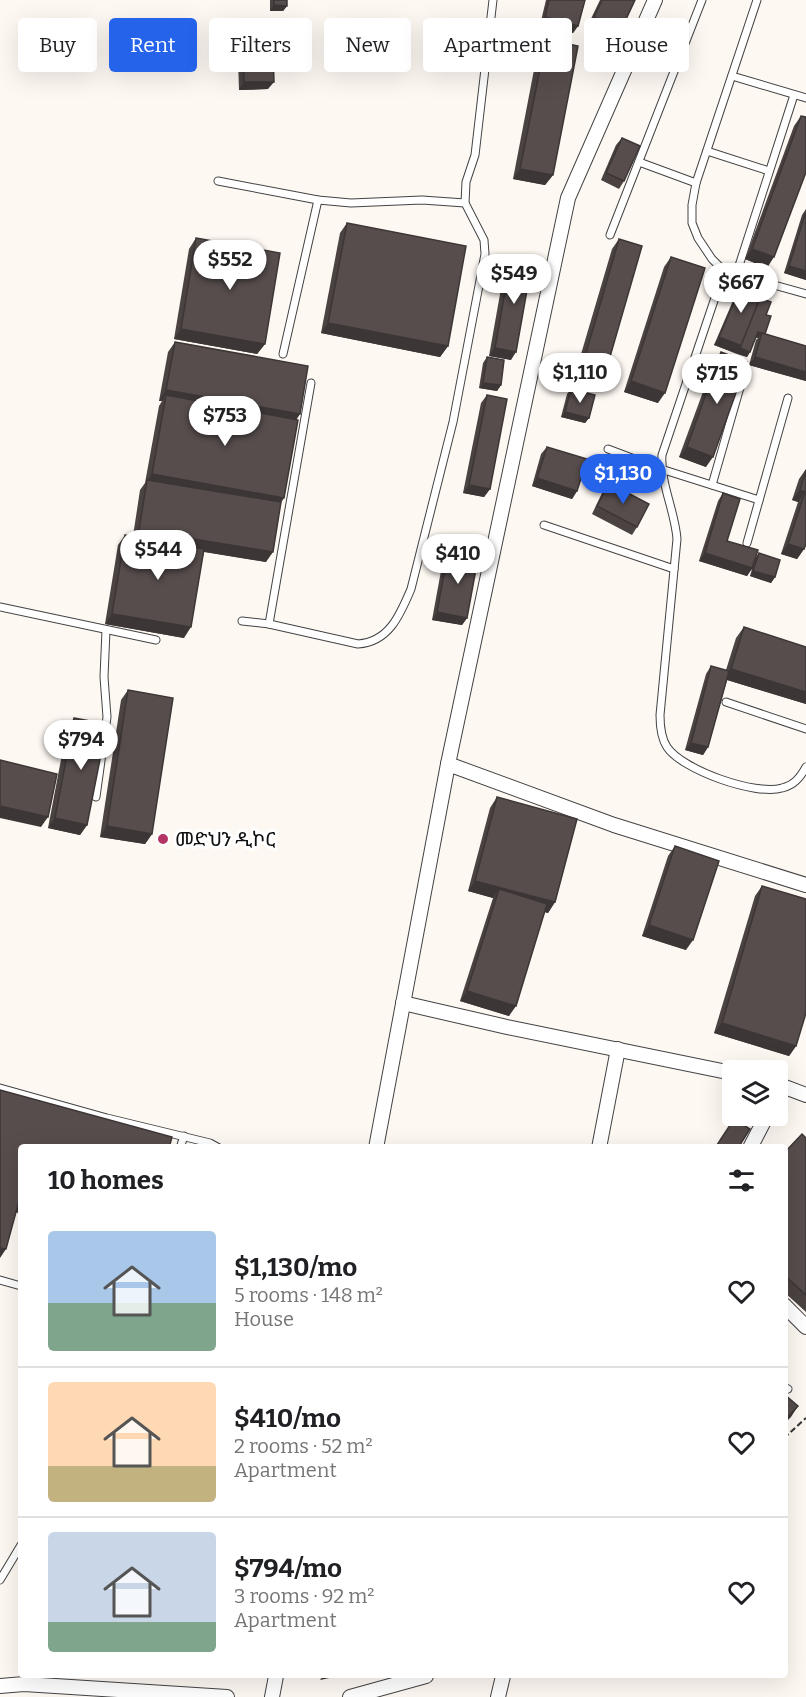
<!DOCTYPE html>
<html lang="en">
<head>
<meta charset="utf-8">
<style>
	body { margin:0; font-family:Bitter,"Noto Sans Ethiopic",serif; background:#f2f2f2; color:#202124; height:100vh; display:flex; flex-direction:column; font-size:22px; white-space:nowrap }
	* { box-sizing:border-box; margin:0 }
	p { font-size:20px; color:#757577 }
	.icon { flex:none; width:33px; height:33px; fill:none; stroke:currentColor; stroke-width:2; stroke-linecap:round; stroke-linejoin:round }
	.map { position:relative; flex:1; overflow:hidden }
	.side { position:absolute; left:18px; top:1144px; width:770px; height:534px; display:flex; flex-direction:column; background:#fff; border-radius:6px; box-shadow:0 6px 24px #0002 }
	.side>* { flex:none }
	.banner { position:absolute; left:18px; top:18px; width:771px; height:54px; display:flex; gap:12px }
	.fabs { position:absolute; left:722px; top:1060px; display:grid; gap:12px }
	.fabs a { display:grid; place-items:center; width:66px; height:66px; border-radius:6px; background:#fff; box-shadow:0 6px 24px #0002; font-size:30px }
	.price { position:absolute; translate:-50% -51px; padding:0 14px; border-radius:21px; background:#fff; color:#222; font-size:20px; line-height:39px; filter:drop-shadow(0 2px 3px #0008) }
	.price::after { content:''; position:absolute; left:50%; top:36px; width:18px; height:14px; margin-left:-9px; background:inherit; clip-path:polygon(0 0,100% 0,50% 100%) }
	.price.on { background:#2563eb; color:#fff }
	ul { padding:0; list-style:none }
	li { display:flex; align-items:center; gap:18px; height:150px; padding:0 30px }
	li+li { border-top:2px solid #e0e0e0 }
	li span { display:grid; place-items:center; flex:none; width:168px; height:120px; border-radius:6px; color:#555 }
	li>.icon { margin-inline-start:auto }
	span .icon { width:72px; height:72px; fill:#fffc; stroke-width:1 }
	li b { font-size:26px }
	h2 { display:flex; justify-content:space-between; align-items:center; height:72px; padding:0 30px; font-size:26px }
	.chip { padding:0 21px; border-radius:6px; background:#fff; box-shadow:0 6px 24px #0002; font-size:21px; line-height:54px }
	.chip.on { background:#2563eb; color:#fff }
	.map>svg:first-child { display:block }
</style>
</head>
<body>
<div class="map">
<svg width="806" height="1697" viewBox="0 0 806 1697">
	<rect width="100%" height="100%" fill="#fef8f3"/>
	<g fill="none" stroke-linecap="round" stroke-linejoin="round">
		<!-- lane casing -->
		<g stroke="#434343" stroke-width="9">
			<g id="lane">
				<polyline points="757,0 696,183 692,205 692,223 698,238 712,259 724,271 806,294"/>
				<polyline points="732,76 806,98"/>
				<polyline points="707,151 769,171"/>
				<polyline points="639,162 696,183"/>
				<polyline points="218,181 318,200 351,203 422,200 465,203 466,182 475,155 493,0"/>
				<polyline points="610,235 702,0"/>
				<path d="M 724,271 L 662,455 C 660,483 675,511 677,539 L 660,715 C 660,725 661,738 667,747 C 682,770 756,796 782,788 C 794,785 800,778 806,767"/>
				<polyline points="736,275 794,95"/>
				<polyline points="283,354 318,200"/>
				<polyline points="608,449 661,469 759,500"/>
				<polyline points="712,485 745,370"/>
				<polyline points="544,525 674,569"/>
				<polyline points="747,543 788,398"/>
				<polyline points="0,607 156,640"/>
				<path d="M 242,621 L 269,624 L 358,644 C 389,642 400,615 411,589 L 453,422 L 485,254 L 484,240 L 465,203"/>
				<polyline points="269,624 311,383"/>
				<polyline points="726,702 806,729"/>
				<polyline points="96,797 107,717 104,677 106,630"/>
				<polyline points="0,1088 107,1118 210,1143 219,1148"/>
				<polyline points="180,1148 184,1136"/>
				<polyline points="0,1280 21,1286"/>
				<polyline points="784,1387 788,1389"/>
				<polyline points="0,1580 21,1545"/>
			</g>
		</g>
		<!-- street casing -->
		<g stroke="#434343" stroke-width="16">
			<g id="street">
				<polyline points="448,764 614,825 806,885"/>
				<polyline points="403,1003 507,1027 732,1073"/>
				<polyline points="777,1084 806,1095"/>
				<polyline points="376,1148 448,764 568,198 655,0"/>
				<polyline points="599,1148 618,1049"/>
				<polyline points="750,1148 764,1121 763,1116"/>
				<polyline points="784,1305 806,1327"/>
				<polyline points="0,1686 24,1684 227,1697"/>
				<polyline points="272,1697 276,1676"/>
				<polyline points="350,1697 426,1676"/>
				<polyline points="498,1697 503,1676"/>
			</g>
		</g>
		<!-- path -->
		<polyline stroke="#323232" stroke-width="2" stroke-dasharray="6 3" stroke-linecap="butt" points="784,1438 806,1418"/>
		<!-- lane -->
		<use href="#lane" stroke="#fff" stroke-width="7"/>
		<!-- street -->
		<use href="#street" stroke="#fff" stroke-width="14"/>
	</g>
	<!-- wall -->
	<g fill="#4b4242">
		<polygon points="270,0 287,0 287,6 283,11 270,11"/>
		<polygon points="546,0 585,0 578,26 573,33 540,25"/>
		<polygon points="600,0 635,0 621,30 614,40 587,27"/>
		<polygon points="241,20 265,51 239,53 237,26"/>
		<polygon points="546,39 553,175 545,185 513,179 538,49"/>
		<polygon points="243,53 268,89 239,90 238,60"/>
		<polygon points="801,116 767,268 745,259 794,126"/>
		<polygon points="622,138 624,181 619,189 601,180 616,145"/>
		<polygon points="806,209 806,280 784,273 802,215"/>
		<polygon points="347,223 448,346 440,357 321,333 340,233"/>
		<polygon points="196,238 265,344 257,354 174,339 189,249"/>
		<polygon points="619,239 605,374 598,385 574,378 612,249"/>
		<polygon points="671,257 658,403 624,392 664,267"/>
		<polygon points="511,258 511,360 489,356 505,266"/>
		<polygon points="743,281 760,298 766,315 765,334 806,346 806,381 749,365 756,340 758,338 756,337 750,352 747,357 714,345 738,289"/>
		<polygon points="175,342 300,414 296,419 281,503 266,562 204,552 184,638 105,624 118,545 125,535 133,536 140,490 145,483 159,406 162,401 159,401 168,352"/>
		<polygon points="721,352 706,467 679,457 714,362"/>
		<polygon points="487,357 501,385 497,391 479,388 483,363"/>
		<polygon points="571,389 589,418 585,423 561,417 567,394"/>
		<polygon points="487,395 490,489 484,497 463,493 481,403"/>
		<polygon points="547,447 577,491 572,499 532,486 541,454"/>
		<polygon points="806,469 804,549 797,559 781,554 798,502 792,500 799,479"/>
		<polygon points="609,483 637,527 632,535 592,514 603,491"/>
		<polygon points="723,493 727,541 756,557 759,553 775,577 771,583 750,576 752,569 747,576 699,561 718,501"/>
		<polygon points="448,552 467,618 462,625 432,620 443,560"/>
		<polygon points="744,627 806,647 806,704 727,680 708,747 703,755 685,750 706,674 711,666 726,670 736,638"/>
		<polygon points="128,690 152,834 145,844 100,837 121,700"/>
		<polygon points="74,718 87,825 80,835 48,828 67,728"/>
		<polygon points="497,797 555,902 548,913 545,912 509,1016 460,1001 493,898 468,891 490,808"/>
		<polygon points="675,846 686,950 642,936 668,856"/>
		<polygon points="762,886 796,1046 789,1056 714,1033 755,896"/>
		<polygon points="806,1138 806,1312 784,1292 784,1153"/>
	</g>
	<!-- shaded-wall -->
	<g fill="#3d3636">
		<polygon points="274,5 287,6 283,11 270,11"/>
		<polygon points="545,17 578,26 573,33 540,25"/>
		<polygon points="269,46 265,51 239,53 242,47"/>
		<polygon points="244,82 274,82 268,89 239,90"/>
		<polygon points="520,169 553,175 545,185 513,179"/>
		<polygon points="752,249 774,257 767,268 745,259"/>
		<polygon points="789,266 806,271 806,280 784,273"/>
		<polygon points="328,323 448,346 440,357 321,333"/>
		<polygon points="181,329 265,344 257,354 174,339"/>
		<polygon points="758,332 762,333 758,338 754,337"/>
		<polygon points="719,337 742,346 737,354 714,345"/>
		<polygon points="495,348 516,352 511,360 489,356"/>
		<polygon points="740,348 750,352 747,357 737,354"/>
		<polygon points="755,357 806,372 806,381 749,365"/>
		<polygon points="582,367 605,374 598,385 574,378"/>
		<polygon points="631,381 665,393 658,403 624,392"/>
		<polygon points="483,383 501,385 497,391 479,388"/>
		<polygon points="166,390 300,414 293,425 166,395 162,401 159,401"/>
		<polygon points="565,412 589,418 585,423 561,417"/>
		<polygon points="687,447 713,457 706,467 679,457"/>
		<polygon points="152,474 284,498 277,509 147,481"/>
		<polygon points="537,478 577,491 572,499 532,486"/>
		<polygon points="469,485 490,489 484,497 463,493"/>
		<polygon points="800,490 805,492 798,502 792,500"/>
		<polygon points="139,530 273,552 266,562 132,540"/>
		<polygon points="788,544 804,549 797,559 781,554"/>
		<polygon points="705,553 752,568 747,576 699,561"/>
		<polygon points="753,571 775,577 771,583 750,576"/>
		<polygon points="437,612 467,618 462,625 432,620"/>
		<polygon points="112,614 191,627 184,638 105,624"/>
		<polygon points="731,669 806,692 806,704 724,679"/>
		<polygon points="691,743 708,747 703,755 685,750"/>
		<polygon points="0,806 48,817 41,827 0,818"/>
		<polygon points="55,818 87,825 80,835 48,828"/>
		<polygon points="107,826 152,834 145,844 100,837"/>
		<polygon points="475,881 555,902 548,913 496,898 499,889 493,898 468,891"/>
		<polygon points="649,925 693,940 686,950 642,936"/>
		<polygon points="467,991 516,1006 509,1016 460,1001"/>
		<polygon points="722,1023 796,1046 789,1056 714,1033"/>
		<polygon points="19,1201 21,1202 21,1214 12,1211"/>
		<polygon points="0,1248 6,1249 0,1258"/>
		<polygon points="798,1406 791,1417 784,1424 784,1421"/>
		<polygon points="323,1676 339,1676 320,1680"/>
	</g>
	<!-- building -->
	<g fill="#574d4d" stroke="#3d3636" stroke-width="1.5">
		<polygon points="274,0 287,0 287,6 274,5"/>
		<polygon points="549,0 585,0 578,26 545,17"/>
		<polygon points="602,0 635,0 621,30 594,17"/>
		<polygon points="267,19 269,46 242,47 241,20"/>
		<polygon points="546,39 578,46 553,175 520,169"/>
		<polygon points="273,52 274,82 244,82 243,53"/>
		<polygon points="801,116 806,117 806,172 774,257 752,249"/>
		<polygon points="622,138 640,146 624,181 606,173"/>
		<polygon points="806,211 806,271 789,266"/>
		<polygon points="347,223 466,246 448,346 328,323"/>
		<polygon points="196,238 280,253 265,344 181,329"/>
		<polygon points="619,239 642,246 605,374 582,367"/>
		<polygon points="671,257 705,268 665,393 631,381"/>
		<polygon points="511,258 532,262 516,352 495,348"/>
		<polygon points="743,281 763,290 742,346 719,337"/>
		<polygon points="760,298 771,302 766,315 771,316 765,334 758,332 750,352 740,348"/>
		<polygon points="762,333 806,346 806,372 755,357"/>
		<polygon points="175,342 308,366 300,414 166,390"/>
		<polygon points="721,352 747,362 713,457 687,447"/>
		<polygon points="487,357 504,360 501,385 483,383"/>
		<polygon points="571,389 595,395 589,418 565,412"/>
		<polygon points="166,395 298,420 284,498 152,474"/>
		<polygon points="487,395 507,399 490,489 469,485"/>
		<polygon points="547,447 587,459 577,491 537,478"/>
		<polygon points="806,470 806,544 804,549 788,544 805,492 800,490"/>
		<polygon points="147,480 281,502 273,552 139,530"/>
		<polygon points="609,483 649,504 637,527 597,506"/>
		<polygon points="723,493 740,499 727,541 758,550 752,568 705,553"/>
		<polygon points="125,535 204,549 191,627 112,614"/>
		<polygon points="448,552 478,558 467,618 437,612"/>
		<polygon points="759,553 780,560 775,577 753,571"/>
		<polygon points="744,627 806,647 806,692 731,669"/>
		<polygon points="711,666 729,671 708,747 691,743"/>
		<polygon points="128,690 173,698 152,834 107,826"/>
		<polygon points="74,718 107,724 87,825 55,818"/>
		<polygon points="0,760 57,774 48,817 0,806"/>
		<polygon points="497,797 577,819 555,902 475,881"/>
		<polygon points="675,846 719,861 693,940 649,925"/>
		<polygon points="762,886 806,899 806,1013 796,1046 722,1023"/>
		<polygon points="499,889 547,904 516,1006 467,991"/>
		<polygon points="0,1090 172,1137 169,1148 21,1148 21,1202 19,1201 6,1249 0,1248"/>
		<polygon points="734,1119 750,1129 738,1148 715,1148"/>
		<polygon points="802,1134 806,1138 806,1295 784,1275 784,1153"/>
		<polygon points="784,1394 798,1406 784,1421"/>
	</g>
	<!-- markers -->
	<circle fill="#b33465" stroke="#fff" stroke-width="2" cx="163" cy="839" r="6"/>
	<g text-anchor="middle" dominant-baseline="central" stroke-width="6" stroke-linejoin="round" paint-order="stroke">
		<!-- poi labels -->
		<g font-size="20" fill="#101010" stroke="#fff" text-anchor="start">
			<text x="175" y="839">መድህን ዲኮር</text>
		</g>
	</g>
</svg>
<div class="fabs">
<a><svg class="icon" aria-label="layers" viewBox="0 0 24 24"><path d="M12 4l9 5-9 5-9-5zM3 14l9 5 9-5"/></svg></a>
</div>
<b class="price" style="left:230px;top:291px">$552</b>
<b class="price" style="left:514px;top:305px">$549</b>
<b class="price" style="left:741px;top:314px">$667</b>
<b class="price" style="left:580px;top:404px">$1,110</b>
<b class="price" style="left:717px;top:405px">$715</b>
<b class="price" style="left:225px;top:447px">$753</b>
<b class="price on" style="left:623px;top:505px">$1,130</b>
<b class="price" style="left:158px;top:581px">$544</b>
<b class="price" style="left:458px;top:585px">$410</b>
<b class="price" style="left:81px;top:771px">$794</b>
<div class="banner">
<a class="chip">Buy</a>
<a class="chip on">Rent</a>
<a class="chip">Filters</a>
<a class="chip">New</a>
<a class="chip">Apartment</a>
<a class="chip">House</a>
</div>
<section class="side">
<h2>10 homes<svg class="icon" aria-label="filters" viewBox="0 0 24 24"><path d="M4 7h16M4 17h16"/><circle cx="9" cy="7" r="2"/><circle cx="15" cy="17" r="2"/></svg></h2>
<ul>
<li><span style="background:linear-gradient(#a9c7e8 60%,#7fa58c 0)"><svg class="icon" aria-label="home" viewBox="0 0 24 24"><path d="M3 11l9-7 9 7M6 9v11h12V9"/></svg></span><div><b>$1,130/mo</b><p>5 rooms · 148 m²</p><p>House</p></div><svg class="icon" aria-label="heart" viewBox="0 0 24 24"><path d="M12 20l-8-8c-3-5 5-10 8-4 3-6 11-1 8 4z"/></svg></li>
<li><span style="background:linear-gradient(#ffd9b3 70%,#c2b280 0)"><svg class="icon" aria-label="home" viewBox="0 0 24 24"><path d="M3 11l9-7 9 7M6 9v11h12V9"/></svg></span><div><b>$410/mo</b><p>2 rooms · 52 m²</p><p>Apartment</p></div><svg class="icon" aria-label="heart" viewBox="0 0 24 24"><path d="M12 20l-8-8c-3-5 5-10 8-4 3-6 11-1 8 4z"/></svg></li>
<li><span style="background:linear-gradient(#c9d6e8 75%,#7fa58c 0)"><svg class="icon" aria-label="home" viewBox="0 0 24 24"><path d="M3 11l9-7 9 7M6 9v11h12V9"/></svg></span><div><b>$794/mo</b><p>3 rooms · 92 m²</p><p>Apartment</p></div><svg class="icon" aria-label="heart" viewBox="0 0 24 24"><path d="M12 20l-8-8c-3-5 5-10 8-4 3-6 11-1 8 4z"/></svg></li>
</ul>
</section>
</div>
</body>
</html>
